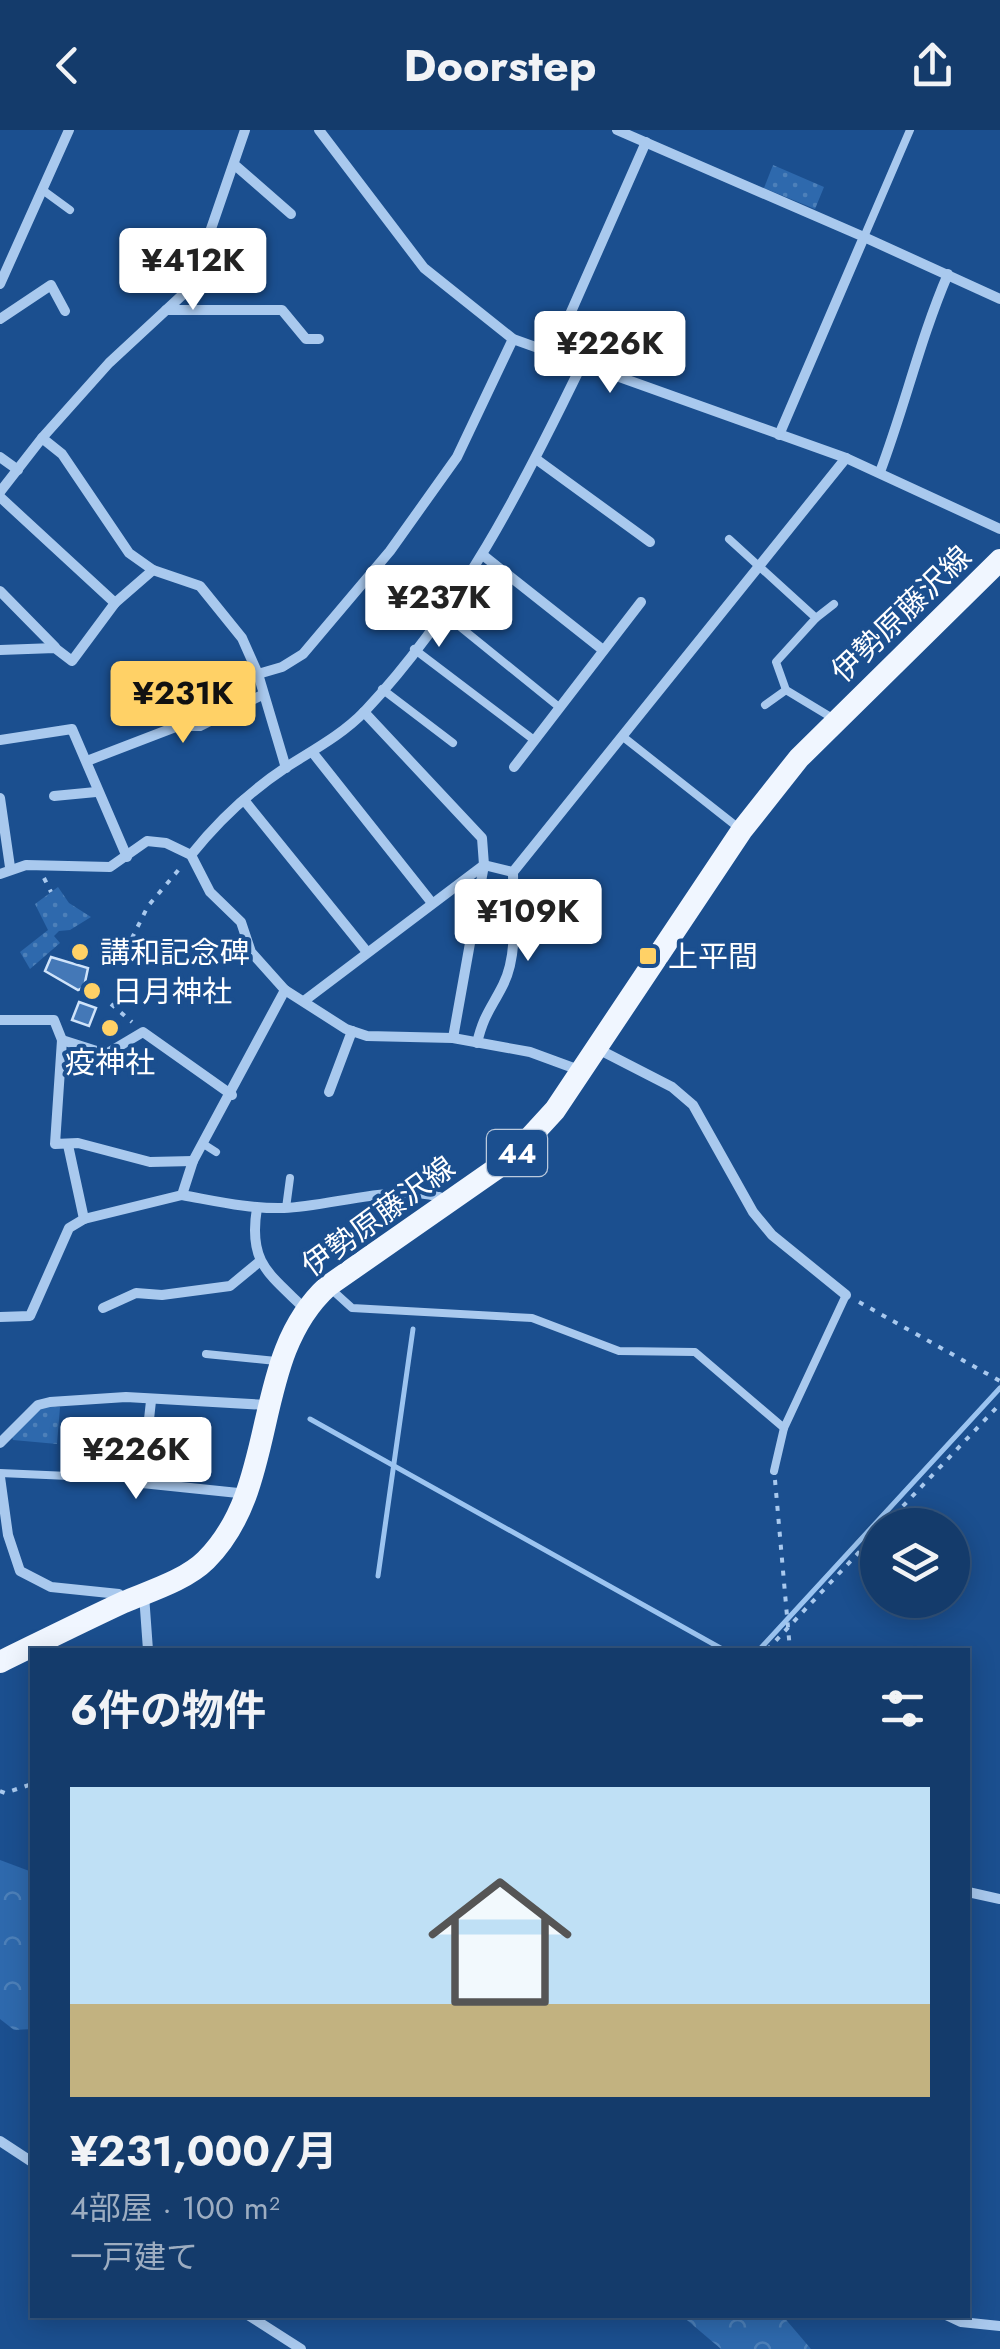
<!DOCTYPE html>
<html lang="ja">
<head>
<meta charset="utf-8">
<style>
	body { margin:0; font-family:Jost,"Noto Sans JP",sans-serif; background:#214673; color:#f1f3f6; height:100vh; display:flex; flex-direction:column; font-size:38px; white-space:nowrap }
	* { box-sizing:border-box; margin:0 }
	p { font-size:32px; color:#9dadc1 }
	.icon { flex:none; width:55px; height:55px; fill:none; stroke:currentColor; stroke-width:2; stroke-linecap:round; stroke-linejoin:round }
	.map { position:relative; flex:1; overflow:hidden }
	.drawer { position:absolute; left:30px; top:1518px; width:940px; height:670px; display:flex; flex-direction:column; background:#143b6b; border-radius:0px; box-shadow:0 5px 25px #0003,0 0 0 2px #33557e }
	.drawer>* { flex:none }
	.controls { position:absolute; left:860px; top:1378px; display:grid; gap:20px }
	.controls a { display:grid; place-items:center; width:110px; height:110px; border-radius:50%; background:#143b6b; box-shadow:0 5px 25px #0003,0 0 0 2px #33557e; font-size:50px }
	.price { position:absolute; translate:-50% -85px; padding:0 22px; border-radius:10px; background:#fff; color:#222; font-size:32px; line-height:65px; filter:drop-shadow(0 2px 5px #0008) }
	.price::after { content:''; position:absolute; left:50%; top:60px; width:30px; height:22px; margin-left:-15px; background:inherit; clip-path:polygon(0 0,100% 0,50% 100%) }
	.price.current { background:#ffd166; color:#111 }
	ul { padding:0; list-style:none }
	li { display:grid; align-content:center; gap:20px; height:530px; padding:0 40px }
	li+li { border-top:2px solid #33557e }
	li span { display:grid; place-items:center; height:310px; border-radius:0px; color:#555 }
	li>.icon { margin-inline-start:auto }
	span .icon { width:180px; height:180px; fill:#fffc; stroke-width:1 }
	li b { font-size:42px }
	h2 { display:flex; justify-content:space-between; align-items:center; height:120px; padding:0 40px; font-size:42px }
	header { display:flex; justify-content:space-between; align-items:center; height:130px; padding:0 40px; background:#143b6b; font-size:45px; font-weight:700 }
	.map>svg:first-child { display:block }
</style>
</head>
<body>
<header><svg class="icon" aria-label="back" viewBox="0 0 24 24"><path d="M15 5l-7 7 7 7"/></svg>Doorstep<svg class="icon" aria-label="share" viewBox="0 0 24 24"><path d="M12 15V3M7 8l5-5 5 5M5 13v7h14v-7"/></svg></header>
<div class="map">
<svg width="1000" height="2219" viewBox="0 0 1000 2219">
	<defs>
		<pattern id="forest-crowns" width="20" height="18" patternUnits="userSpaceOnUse" patternTransform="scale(2.5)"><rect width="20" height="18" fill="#2e69ad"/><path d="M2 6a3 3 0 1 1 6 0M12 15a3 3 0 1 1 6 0" fill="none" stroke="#4d80b9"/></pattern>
		<pattern id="park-dots" width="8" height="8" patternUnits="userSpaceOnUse" patternTransform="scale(2.5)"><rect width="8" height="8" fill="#2e69ad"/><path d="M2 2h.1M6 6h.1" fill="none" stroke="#4d80b9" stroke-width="1.8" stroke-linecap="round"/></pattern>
	</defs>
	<rect width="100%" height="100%" fill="#1b4f8f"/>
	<!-- forest -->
	<g fill="url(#forest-crowns)">
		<polygon points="0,1730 32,1742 32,1899 14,1900 0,1889"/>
		<polygon points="681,2185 782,2185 811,2219 721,2219"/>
	</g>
	<!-- park -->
	<g fill="url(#park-dots)">
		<polygon points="773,35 824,57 815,79 764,58"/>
		<polygon points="58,757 69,773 91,787 70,800 59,801 54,806 60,813 30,839 20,822 48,800 35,774"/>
		<polygon points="41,1276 60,1277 57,1314 13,1310 11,1304"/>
	</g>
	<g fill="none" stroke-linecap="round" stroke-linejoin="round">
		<!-- stream -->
		<g stroke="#9cc4f0" stroke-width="5">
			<polyline points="310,1289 724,1520"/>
			<polyline points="378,1446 413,1199"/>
			<polyline points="759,1520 1000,1258"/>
		</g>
	</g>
	<!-- building -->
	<g fill="#4478b7" stroke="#cfe3fa" stroke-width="2.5">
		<polygon points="51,827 88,838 84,857 78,860 45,841"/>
		<polygon points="79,872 96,878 89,896 72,890"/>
	</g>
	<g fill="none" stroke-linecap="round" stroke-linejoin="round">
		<!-- path -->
		<g stroke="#a9c9ee" stroke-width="4" stroke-dasharray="5 8" stroke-linecap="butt">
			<polyline points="44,748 51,762"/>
			<polyline points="126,820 148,776 181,737"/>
			<polyline points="111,874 132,892"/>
			<polyline points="859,1172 1000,1251"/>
			<polyline points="775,1350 790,1520"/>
			<polyline points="885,1395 1000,1274"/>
			<polyline points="767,1520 878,1402"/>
			<polyline points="0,1661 5,1663 32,1654"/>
		</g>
		<!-- lane -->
		<g stroke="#a9c9ee" stroke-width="8">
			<polyline points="44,61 70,80"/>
			<polyline points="864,107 910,0"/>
			<polyline points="729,409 816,488 776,532 786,560 834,589"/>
			<polyline points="443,483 559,577"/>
			<polyline points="816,488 834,474"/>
			<polyline points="414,519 534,610"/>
			<polyline points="382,559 453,613"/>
			<polyline points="765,575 786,560"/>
			<polyline points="622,606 740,699"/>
			<polyline points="205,1015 216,1022"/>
			<polyline points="286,1078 290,1048"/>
			<polyline points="331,1159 352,1178 532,1188 619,1221 695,1222 784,1298 846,1165"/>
			<polyline points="206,1224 276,1231"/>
			<polyline points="774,1341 784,1298"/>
			<polyline points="0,1343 69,1346"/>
		</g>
		<!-- street -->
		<g stroke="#a9c9ee" stroke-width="10">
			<polyline points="319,0 424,138 513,209 846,328 1000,399"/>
			<polyline points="617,0 864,107 779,305"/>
			<polyline points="236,36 291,84"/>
			<polyline points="864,107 1000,169"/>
			<polyline points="168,138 201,110 208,112"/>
			<polyline points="0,154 69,0"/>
			<polyline points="166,180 282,180 306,209 319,209"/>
			<polyline points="0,189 51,155 65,181"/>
			<polyline points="552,225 646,12"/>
			<polyline points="42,308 109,233 191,157 245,0"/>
			<polyline points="0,327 18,340"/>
			<polyline points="536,329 650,412"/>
			<path d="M 880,342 C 905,276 920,209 948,144"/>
			<polyline points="0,362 42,308 62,324 129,423 153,440 200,456 242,508 258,544 282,537 303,524 390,421 457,327 513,209"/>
			<polyline points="0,367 115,473"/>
			<polyline points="484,426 603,520"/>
			<polyline points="0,461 55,517"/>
			<polyline points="0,520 55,518 72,531 115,473 153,440"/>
			<polyline points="258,544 286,638"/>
			<polyline points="364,582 482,708 484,735 453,908"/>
			<polyline points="0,610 72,599 127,727"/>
			<polyline points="313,623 432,773"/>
			<polyline points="87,631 178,596 200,596 262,565"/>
			<polyline points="514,637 641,472"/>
			<polyline points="54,666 96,662"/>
			<polyline points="0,668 10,737"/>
			<polyline points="244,670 367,822"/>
			<path d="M 191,725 C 218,691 249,662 285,638 C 313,620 342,605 365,581 C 460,480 522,358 582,234"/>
			<polyline points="0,744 26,735 110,737 147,711 166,713 191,725 210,762 241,792 251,822 285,860 346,899 367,906 453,908 530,922 579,940"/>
			<polyline points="304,871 484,735 513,742 846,328"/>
			<polyline points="0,890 54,890 62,910"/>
			<path d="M 477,913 C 484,884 491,879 503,855 C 519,824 513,776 513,742"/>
			<polyline points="598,919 672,957 693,975 753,1082 772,1105 846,1165"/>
			<polyline points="329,962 352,901"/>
			<polyline points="68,1015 84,1089"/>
			<polyline points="193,1031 150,1032 78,1013 55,1014 62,910 106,924 143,902 232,965"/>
			<path d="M 182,1065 C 216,1071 249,1079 284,1078 C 330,1077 407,1050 447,1070"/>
			<path d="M 257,1078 C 248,1132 268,1143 304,1178"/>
			<polyline points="103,1178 136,1163 162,1165 230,1156 259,1132"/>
			<polyline points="0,1187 30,1186 69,1098 84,1089 182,1065 193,1031 285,860"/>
			<polyline points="151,1271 142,1353 248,1364"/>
			<polyline points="0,1313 38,1275 50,1272 126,1267 267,1275"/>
			<polyline points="0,1347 8,1405 20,1441 51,1457 119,1464 124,1471"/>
			<polyline points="144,1465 148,1520"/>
			<polyline points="968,1762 1000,1769"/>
			<polyline points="0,2011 32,2032"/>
			<polyline points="248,2185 301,2219"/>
			<polyline points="946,2185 961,2192 1000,2196"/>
		</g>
		<!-- primary -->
		<path stroke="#f0f6ff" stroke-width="22" d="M 0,1532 C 41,1512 83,1491 124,1472 C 150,1461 186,1450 206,1430 C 281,1355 249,1228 328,1156 L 510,1029 L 555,980 L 742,700 L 799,628 L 1000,430"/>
	</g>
	<!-- markers -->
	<g fill="#ffd166" stroke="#1b4f8f" stroke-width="4">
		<circle cx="80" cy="822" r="10"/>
		<rect x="638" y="816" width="20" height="20" rx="5"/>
		<circle cx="92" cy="861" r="10"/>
		<circle cx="110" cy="898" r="10"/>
	</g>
	<g text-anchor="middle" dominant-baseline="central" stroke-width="8" stroke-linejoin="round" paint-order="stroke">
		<!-- shield labels -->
		<rect fill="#1b4f8f" stroke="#bbcadd" stroke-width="2.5" x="487" y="1000" width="60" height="46" rx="8"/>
		<g font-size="28" font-weight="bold" fill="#fff">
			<text x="517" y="1023">44</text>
		</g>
		<!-- street labels -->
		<g font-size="30" fill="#fff" stroke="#1b4f8f">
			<text transform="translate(901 484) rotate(-44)">伊勢原藤沢線</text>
			<text transform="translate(378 1086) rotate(-36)">伊勢原藤沢線</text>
		</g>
		<!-- poi labels -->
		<g font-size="30" fill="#fff" stroke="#1b4f8f" text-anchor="start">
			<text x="100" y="822">講和記念碑</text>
			<text x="668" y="826">上平間</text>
			<text x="112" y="861">日月神社</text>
			<text x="110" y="932" text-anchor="middle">疫神社</text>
		</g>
	</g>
</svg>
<div class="controls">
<a><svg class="icon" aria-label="layers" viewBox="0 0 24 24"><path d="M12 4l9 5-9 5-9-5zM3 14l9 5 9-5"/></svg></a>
</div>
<b class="price" style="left:193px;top:183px">¥412K</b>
<b class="price" style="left:610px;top:266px">¥226K</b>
<b class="price" style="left:439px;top:520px">¥237K</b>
<b class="price current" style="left:183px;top:616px">¥231K</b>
<b class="price" style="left:528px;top:834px">¥109K</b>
<b class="price" style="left:136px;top:1372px">¥226K</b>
<section class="drawer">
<h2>6件の物件<svg class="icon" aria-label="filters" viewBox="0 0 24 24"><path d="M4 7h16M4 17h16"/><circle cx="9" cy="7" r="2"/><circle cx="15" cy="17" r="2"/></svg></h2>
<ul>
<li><span style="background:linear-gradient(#bfe0f5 70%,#c2b280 0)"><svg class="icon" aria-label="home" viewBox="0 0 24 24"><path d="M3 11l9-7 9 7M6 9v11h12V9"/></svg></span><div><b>¥231,000/月</b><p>4部屋 · 100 m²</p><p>一戸建て</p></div></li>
</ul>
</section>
</div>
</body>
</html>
